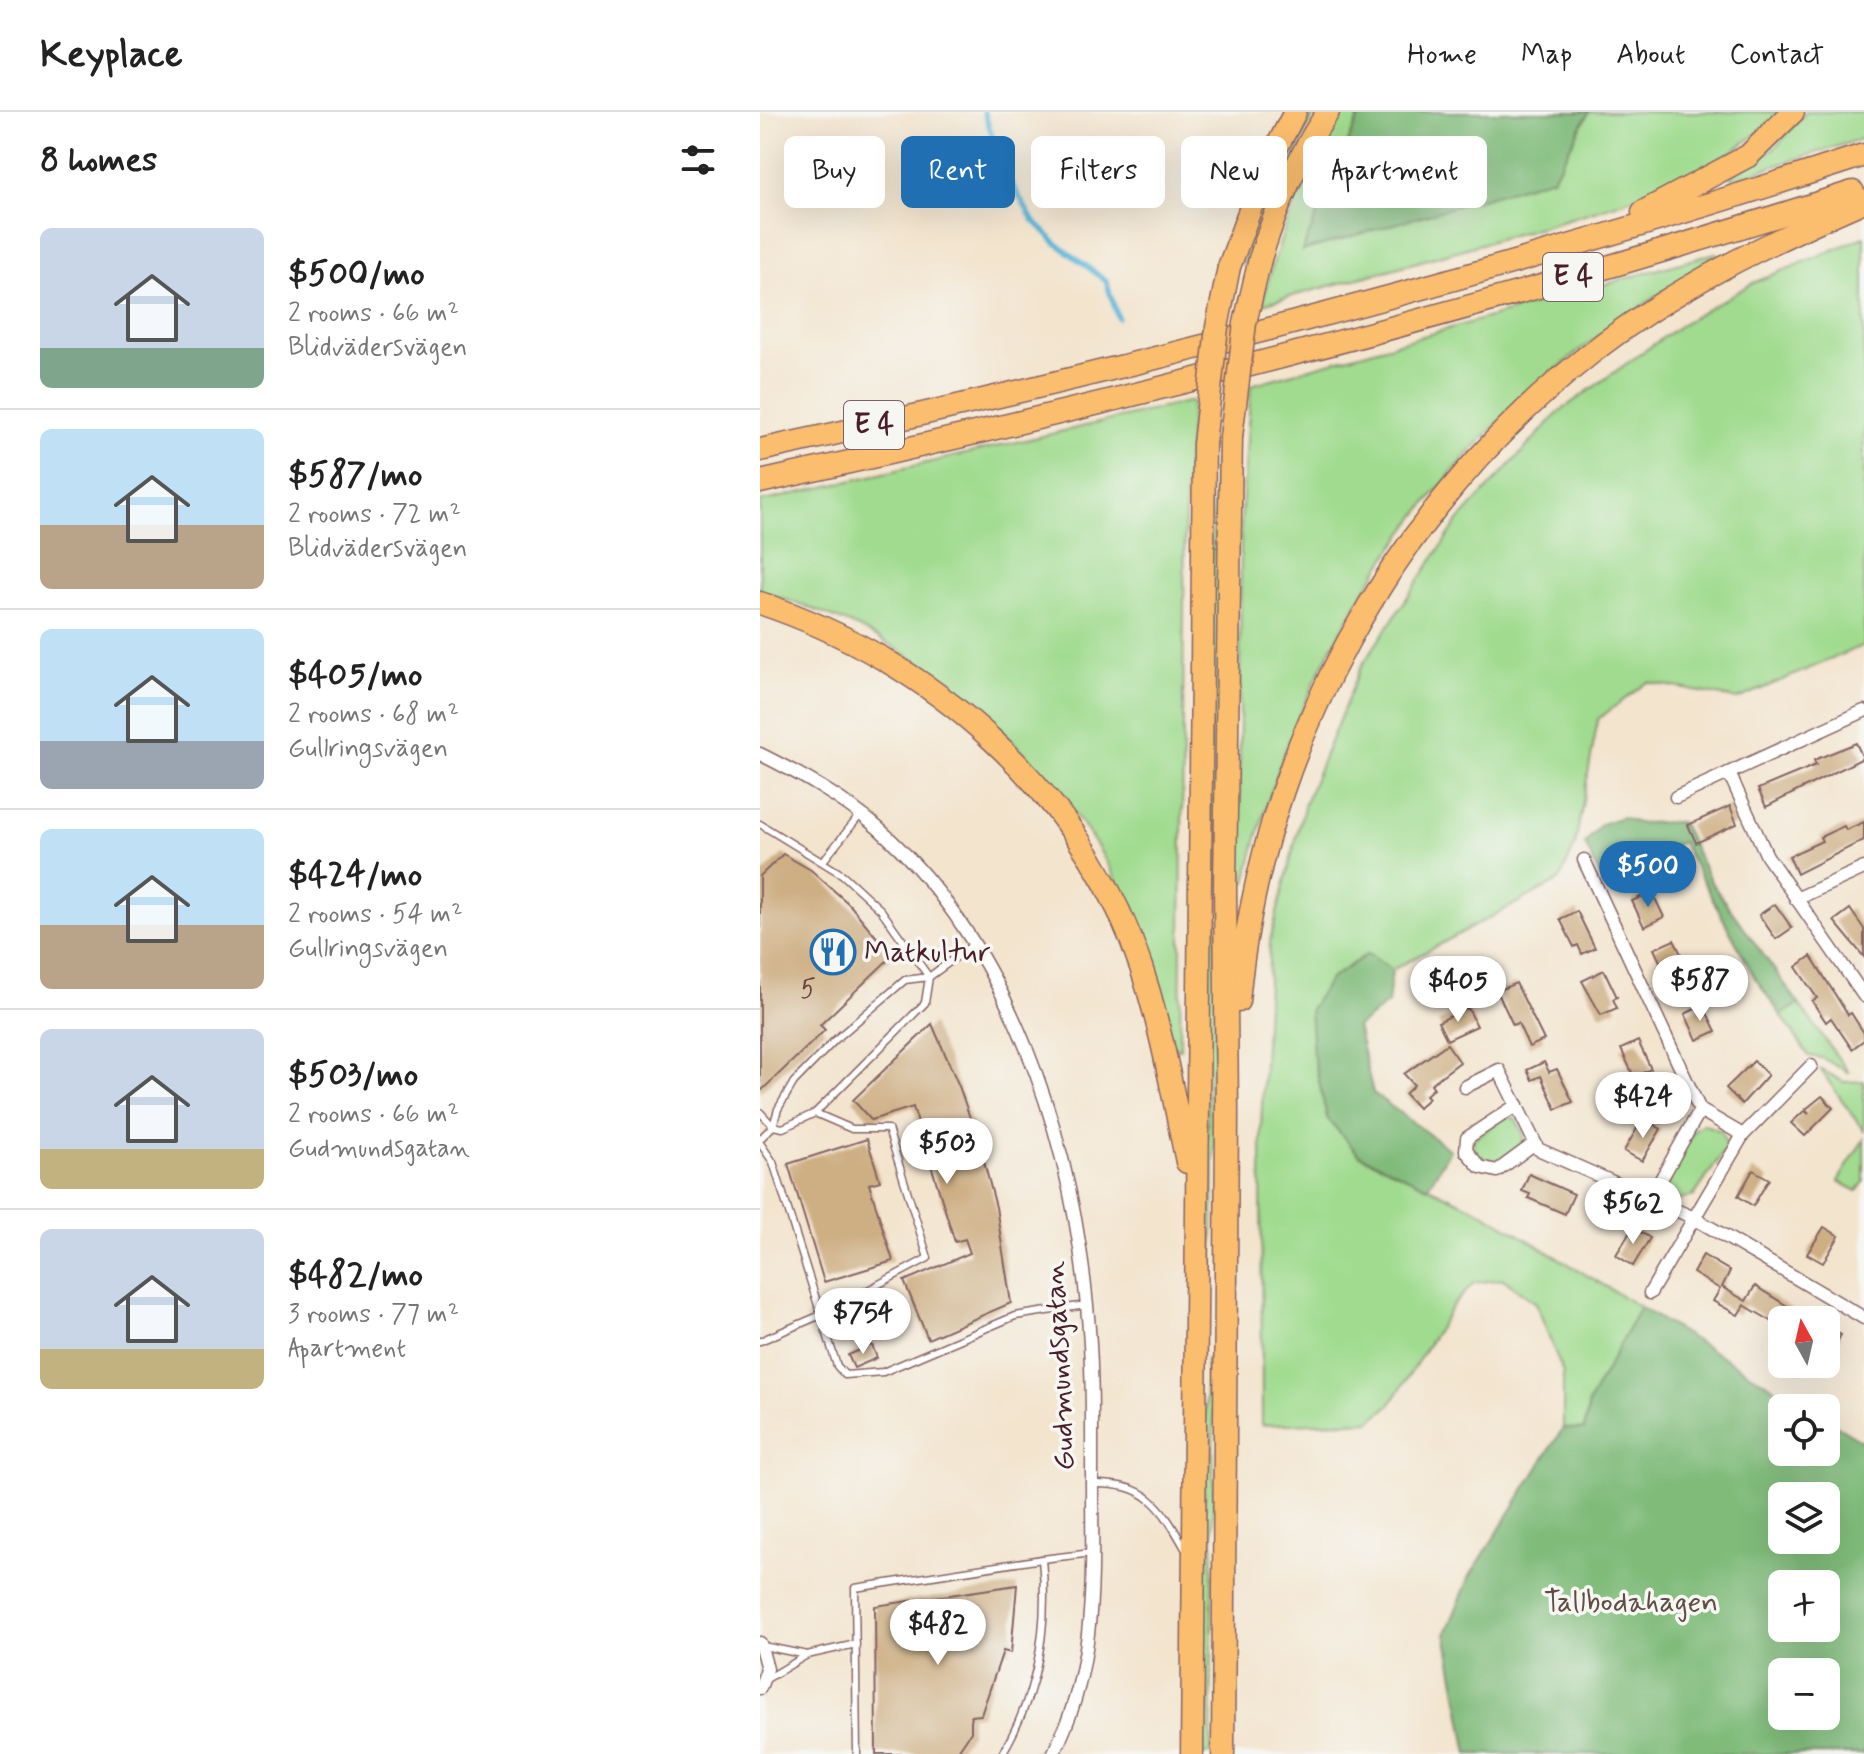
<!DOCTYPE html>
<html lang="en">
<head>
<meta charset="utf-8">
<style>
	body { margin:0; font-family:Mynerve,sans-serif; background:#f6f6f6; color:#222; height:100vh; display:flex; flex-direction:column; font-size:30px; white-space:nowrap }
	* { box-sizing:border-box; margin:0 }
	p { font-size:26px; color:#767676 }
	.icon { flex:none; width:44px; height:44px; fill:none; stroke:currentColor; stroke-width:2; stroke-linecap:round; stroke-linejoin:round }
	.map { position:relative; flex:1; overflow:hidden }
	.drawer { display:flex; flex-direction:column; background:#fff; width:760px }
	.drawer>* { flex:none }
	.top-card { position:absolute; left:24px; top:24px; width:760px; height:72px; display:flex; gap:16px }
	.needle { width:52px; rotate:352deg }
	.tools { position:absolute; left:1008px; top:1194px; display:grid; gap:16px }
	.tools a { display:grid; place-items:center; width:72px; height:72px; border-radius:12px; background:#fff; box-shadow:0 8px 32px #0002; font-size:40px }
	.price { position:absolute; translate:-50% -68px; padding:0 18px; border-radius:28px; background:#fff; color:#222; font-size:26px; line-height:52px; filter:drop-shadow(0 2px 4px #0008) }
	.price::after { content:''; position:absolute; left:50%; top:48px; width:24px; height:18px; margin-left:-12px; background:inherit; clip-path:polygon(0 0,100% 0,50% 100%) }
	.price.active { background:#1f6fb2; color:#fff }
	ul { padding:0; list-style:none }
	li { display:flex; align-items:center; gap:24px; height:200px; padding:0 40px }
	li+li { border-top:2px solid #e0e0e0 }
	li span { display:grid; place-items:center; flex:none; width:224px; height:160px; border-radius:12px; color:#555 }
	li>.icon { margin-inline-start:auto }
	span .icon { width:96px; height:96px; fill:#fffc; stroke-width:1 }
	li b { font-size:34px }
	h2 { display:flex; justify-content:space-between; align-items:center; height:96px; padding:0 40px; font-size:34px }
	.tag { padding:0 28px; border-radius:12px; background:#fff; box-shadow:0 8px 32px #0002; font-size:28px; line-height:72px }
	.tag.active { background:#1f6fb2; color:#fff }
	header { display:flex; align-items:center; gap:48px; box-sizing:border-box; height:112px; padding:0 40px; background:#fff; border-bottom:2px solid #e0e0e0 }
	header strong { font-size:38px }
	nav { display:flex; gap:44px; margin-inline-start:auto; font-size:28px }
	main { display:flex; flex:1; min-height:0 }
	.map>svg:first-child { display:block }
</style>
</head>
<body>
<header>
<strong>Keyplace</strong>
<nav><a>Home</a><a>Map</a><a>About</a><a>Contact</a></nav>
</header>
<main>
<section class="drawer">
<h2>8 homes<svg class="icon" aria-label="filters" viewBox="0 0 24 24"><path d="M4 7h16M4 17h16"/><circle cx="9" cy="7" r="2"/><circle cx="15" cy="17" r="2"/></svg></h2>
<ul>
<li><span style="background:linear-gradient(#c9d6e8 75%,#7fa58c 0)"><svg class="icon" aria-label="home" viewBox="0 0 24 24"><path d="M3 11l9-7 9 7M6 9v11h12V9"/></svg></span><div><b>$500/mo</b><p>2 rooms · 66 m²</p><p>Blidvädersvägen</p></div></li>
<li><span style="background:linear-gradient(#bfe0f5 60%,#b9a48a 0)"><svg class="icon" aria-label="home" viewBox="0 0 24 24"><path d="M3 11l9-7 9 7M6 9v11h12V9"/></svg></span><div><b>$587/mo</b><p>2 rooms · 72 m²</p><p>Blidvädersvägen</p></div></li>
<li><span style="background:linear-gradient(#bfe0f5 70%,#9aa5b1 0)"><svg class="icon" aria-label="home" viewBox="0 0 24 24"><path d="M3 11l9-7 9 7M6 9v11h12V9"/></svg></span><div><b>$405/mo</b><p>2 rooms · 68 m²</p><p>Gullringsvägen</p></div></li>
<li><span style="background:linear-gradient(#bfe0f5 60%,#b9a48a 0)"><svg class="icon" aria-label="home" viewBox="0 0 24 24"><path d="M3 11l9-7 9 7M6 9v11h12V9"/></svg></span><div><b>$424/mo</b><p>2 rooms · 54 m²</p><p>Gullringsvägen</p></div></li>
<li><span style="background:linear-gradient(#c9d6e8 75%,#c2b280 0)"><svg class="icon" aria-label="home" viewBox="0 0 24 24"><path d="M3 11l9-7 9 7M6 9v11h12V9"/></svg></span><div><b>$503/mo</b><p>2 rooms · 66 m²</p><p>Gudmundsgatan</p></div></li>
<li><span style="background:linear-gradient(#c9d6e8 75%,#c2b280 0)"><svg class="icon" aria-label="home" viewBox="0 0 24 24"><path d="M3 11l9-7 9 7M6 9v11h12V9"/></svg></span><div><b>$482/mo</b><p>3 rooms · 77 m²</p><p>Apartment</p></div></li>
</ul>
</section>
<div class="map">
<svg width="1104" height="1642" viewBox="0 0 1104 1642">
	<rect width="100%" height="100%" fill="#f6f6f2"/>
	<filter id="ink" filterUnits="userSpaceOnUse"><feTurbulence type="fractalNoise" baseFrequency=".0125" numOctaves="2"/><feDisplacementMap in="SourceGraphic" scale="16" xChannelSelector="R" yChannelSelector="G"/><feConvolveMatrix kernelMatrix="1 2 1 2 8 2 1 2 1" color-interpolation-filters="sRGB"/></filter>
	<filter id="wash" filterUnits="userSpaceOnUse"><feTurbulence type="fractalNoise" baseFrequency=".006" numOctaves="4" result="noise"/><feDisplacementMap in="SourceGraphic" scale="32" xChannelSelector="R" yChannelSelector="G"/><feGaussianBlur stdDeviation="1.8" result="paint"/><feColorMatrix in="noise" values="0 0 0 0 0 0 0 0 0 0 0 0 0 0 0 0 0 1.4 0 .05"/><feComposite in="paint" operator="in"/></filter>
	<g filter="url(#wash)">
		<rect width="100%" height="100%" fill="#f3e4ce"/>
		<!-- green -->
		<g fill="#a0db8f" stroke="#757d5d" stroke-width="2">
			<polygon points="549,0 555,0 489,150 482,152 515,61"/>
			<path d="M 583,0 L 601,0 L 591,26 L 793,66 L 829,0 L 1018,0 C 962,69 821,103 738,127 C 660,150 581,171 502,192 C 519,122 544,60 583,0 Z"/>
			<polygon points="1046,0 1104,0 1104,26 973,67 971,64 1017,34"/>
			<polygon points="1104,125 1104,533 978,587 888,570 838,607 815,733 800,768 632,858 607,842 570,867 599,1043 720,1099 880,1195 829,1290 824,1318 803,1316 803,1261 776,1191 743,1167 714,1171 693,1193 631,1292 610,1309 502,1313 501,1015 510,829 545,691 601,555 698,409 800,299 925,210 993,171"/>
			<path d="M 955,141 L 961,147 C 718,276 546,500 486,770 L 479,769 L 481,410 L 491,273 Z"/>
			<path d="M 432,289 L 425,383 L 420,937 L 414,937 C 401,888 388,839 368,793 C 323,688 218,580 118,526 C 81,506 40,492 0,479 L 0,390 Z"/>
			<polygon points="463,327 452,1197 446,1193 452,405 456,328"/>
			<polygon points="1039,892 1089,961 1062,946 1049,944 1021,903"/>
			<polygon points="1060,957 1084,970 1104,969 1104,1019"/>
			<path d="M 744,1005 L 755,1006 C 758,1012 764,1019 764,1025 C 763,1040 741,1055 728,1054 L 715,1043 L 713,1028 Z"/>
			<polygon points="943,1012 961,1019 967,1035 934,1084 914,1089 905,1083 905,1071 935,1017"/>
			<polygon points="1104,1027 1104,1070 1097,1079 1078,1069"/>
			<polygon points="446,1247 454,1247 451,1642 443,1642"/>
		</g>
		<!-- forest -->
		<g fill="#80bb7a" stroke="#656d52" stroke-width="2" fill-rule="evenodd">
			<polygon points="601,0 829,0 793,66 542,139"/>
			<polygon points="862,705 877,711 921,710 952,772 1039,892 1021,903 995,866 922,730 841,766 825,732 841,712"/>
			<polygon points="608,842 632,858 628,891 597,915 613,981 690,1038 668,1075 599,1043 567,1006 553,942 550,897 570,867"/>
			<path d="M 880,1195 L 1047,1296 L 1022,1296 L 1022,1340 L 1066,1340 L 1066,1307 L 1104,1330 L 1104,1642 L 708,1642 L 686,1521 L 710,1464 L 803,1316 L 824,1318 L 829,1290 ZM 1022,1384 L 1066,1384 L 1066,1428 L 1022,1428 ZM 1066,1472 L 1066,1516 L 1022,1516 L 1022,1472 ZM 1066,1560 L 1066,1604 L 1022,1604 L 1022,1560 Z"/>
		</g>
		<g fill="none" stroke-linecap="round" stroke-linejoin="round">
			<!-- stream -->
			<polyline stroke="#59b5d7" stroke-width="5" points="224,0 244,58 273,108 296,131 346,169 358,206"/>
		</g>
		<g id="blocks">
			<!-- building -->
			<g fill="#ceae83">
				<polygon points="1096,631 1103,646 1006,695 998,677 1056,653 1054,648"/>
				<polygon points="970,694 977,712 936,731 928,713"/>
				<polygon points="1104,710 1104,728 1037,762 1029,744 1062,729 1060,725 1084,714 1086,718"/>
				<polygon points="23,742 51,758 90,793 132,844 60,913 65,918 0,980 0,764"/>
				<polygon points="892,780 904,805 884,815 872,789"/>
				<polygon points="1015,792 1032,816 1016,827 999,803"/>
				<polygon points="1090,797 1104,817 1104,845 1074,809"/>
				<polygon points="817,799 835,836 822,842 818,833 814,835 800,807"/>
				<polygon points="914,828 927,854 907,864 894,837"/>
				<polygon points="1051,844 1088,903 1091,901 1104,921 1104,928 1092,937 1071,906 1066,910 1052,889 1057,886 1036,855"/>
				<polygon points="844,858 857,885 853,887 857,896 841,903 822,869"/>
				<polygon points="756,871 784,928 769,935 758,911 753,913 737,879"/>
				<polygon points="943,893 956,919 937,928 925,902"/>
				<polygon points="708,896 717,914 687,928 678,910"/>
				<polygon points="172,912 199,974 220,1035 236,1095 251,1191 168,1227 144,1169 210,1141 205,1127 195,1130 153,995 111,1008 93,988"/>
				<polygon points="878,929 891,957 874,965 861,937"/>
				<polygon points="687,932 700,950 671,972 674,976 666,983 669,986 658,996 645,982 654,973 644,962"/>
				<polygon points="994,949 1008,963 982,992 966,976"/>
				<polygon points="784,950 789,960 797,957 813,990 796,997 781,964 772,968 767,958"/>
				<polygon points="1062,984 1073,996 1045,1024 1031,1011 1044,999 1049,1002 1046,997"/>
				<polygon points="883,1006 901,1017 882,1049 864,1039"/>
				<polygon points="107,1027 120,1069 109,1072 133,1149 64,1170 28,1052"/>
				<polygon points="993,1058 1009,1067 993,1094 978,1084"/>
				<polygon points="769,1062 814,1082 805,1102 768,1086 770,1082 762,1079"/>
				<polygon points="873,1115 890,1126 873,1154 856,1143"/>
				<polygon points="1064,1115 1079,1124 1063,1151 1047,1142"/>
				<polygon points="943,1143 970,1159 962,1175 986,1189 995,1174 1050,1208 1021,1208 1018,1213 984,1193 978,1203 953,1189 960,1177 933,1161"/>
				<polygon points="1066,1215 1081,1223 1066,1250"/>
				<polygon points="112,1233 117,1246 94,1256 88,1243"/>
				<polygon points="257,1473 251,1541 243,1539 221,1603 211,1604 211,1620 196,1642 116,1642 115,1494"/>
			</g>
		</g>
	</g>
	<g filter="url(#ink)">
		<use href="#blocks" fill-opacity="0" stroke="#856464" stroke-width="2"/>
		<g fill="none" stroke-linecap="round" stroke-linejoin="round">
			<!-- service casing -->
			<g stroke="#856464" stroke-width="9">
				<g id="service">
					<polyline points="0,712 83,763 121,798 169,865 165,891 55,1001 23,1016 13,1014 0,1000"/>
					<polyline points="63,749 101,702"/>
					<polyline points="55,1001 92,1017 128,1017 168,1146 61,1203 77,1254 85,1263 123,1260 255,1204 326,1193"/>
					<polyline points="0,1027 13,1014 18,997 34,970 75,928 145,868 169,865 214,832"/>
					<polyline points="0,1031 13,1050 61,1203 0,1229"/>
					<path d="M 332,1372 C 387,1371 400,1392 426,1438"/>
					<polyline points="282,1447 332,1441"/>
					<polyline points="3,1534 47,1543"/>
					<polyline points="5,1568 47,1543 96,1532"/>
					<path d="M 97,1642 L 95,1476 L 282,1447 C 289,1516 277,1583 242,1642"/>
				</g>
			</g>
			<!-- minor casing -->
			<g stroke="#856464" stroke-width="15">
				<g id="minor">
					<path d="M 0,642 C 42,663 82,685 118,716 C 249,832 311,1024 327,1194 C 333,1252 332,1311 332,1369 C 332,1463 338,1556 293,1642"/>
					<polyline points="969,661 1007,744 1104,884"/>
					<polyline points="916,685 1104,599"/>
					<polyline points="824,748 940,998"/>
					<polyline points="1036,787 1104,756"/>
					<polyline points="705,975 739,958 778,1037 934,1106 1104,1206"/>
					<polyline points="757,993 707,1026 706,1039 720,1055 737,1059 775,1031"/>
					<polyline points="940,998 983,1023"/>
					<polyline points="890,1087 940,998"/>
					<polyline points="890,1181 983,1023 1051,954"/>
					<polyline points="0,1531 7,1557 0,1576"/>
				</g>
			</g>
			<!-- motorway casing -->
			<g stroke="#856464" stroke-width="25">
				<g id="motorway">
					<polyline points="883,100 988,44 1033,0"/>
					<path d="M 500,147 C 516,96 537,45 568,0"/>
					<polyline points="469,155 503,62 535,0"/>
					<path d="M 0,338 C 372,258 742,161 1104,43"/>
					<path d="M 0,370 C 368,289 733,195 1093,80"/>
					<path d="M 0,491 C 172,548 323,680 381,855 C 402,918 413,984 427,1050"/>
					<path d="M 478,889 C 502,636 630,400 830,242 C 913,176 1008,131 1104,89"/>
					<polyline points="432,1642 444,332"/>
					<polyline points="463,1642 467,1002 465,774 471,325"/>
				</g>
			</g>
			<!-- service -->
			<use href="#service" stroke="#fff" stroke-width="6"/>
			<!-- minor -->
			<use href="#minor" stroke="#fff" stroke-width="12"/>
			<!-- motorway -->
			<use href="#motorway" stroke="#fbbd6e" stroke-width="22"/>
			<!-- motorway-bridge casing -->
			<g stroke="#856464" stroke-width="25" stroke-linecap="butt">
				<g id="motorway-bridge">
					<polyline points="471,325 485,211 500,147"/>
					<polyline points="444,332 457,215 469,155"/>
				</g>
			</g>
			<!-- motorway-bridge -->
			<use href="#motorway-bridge" stroke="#fbbd6e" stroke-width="22"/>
		</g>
	</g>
	<!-- icons -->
	<defs>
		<g id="restaurant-ring" transform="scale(2.3)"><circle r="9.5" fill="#f6f6f2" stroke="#1f6fb2" stroke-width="1.5"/><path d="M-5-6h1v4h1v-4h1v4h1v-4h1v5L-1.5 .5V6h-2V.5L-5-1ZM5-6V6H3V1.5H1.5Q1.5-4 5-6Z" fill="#1f6fb2"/></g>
	</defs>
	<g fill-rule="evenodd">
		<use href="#restaurant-ring" x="73" y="840"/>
	</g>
	<g text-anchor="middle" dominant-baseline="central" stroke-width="7" stroke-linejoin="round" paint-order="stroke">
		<!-- number labels -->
		<g font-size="26" fill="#6b4341">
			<text x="48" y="878">5</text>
		</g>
		<!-- shield labels -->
		<g fill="#f6f6f2" stroke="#7e6067" stroke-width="2">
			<rect x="783" y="141" width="60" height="48" rx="6"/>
			<rect x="84" y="289" width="60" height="48" rx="6"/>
		</g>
		<g font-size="28" font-weight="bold" fill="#4a1f2b">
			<text x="813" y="165">E 4</text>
			<text x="114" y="313">E 4</text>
		</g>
		<!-- poi labels -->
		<g font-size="30" fill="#4a1f2b" stroke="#f6f6f2" text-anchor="start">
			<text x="104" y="840">Matkultur</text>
		</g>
		<!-- street labels -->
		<g font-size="30" fill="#4a1f2b" stroke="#f6f6f2">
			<text transform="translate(300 1254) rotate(-93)">Gudmundsgatan</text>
		</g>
		<!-- park labels -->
		<g font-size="30" fill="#604e44" stroke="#f6f6f2">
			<text x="871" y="1490">Tallbodahagen</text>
		</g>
	</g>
</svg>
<div class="tools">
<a><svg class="needle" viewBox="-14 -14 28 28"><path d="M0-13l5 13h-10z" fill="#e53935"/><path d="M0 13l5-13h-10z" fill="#767676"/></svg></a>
<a><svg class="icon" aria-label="locate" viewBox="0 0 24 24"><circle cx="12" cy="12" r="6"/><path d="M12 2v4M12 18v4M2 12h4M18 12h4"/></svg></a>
<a><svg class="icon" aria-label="layers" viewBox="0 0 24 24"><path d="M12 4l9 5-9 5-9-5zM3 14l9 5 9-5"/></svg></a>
<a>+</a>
<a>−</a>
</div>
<b class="price active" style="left:888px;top:797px">$500</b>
<b class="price" style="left:940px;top:911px">$587</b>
<b class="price" style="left:698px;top:912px">$405</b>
<b class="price" style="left:883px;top:1028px">$424</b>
<b class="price" style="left:187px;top:1074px">$503</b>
<b class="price" style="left:873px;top:1134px">$562</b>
<b class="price" style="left:103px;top:1244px">$754</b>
<b class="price" style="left:178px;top:1555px">$482</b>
<div class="top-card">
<a class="tag">Buy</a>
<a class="tag active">Rent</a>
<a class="tag">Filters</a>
<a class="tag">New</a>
<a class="tag">Apartment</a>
</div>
</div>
</main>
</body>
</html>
